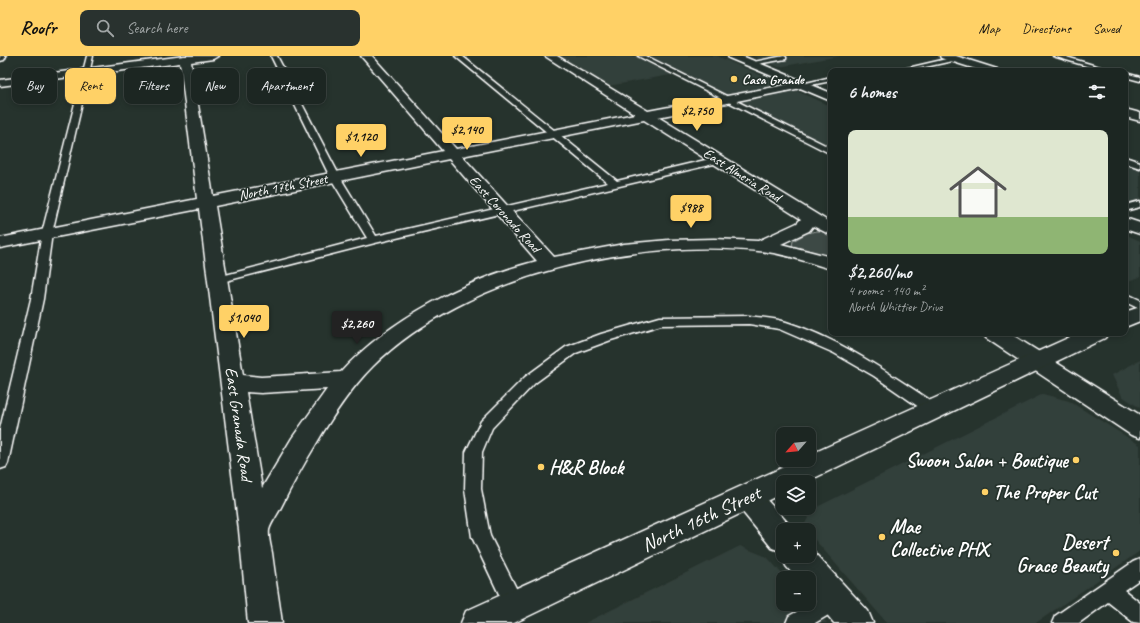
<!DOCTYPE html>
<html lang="en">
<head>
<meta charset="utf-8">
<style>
	body { margin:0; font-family:Caveat,sans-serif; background:#29322f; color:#f1f3f6; height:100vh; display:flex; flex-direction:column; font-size:15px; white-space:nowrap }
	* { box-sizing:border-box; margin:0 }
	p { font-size:13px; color:#a0a5a5 }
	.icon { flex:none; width:22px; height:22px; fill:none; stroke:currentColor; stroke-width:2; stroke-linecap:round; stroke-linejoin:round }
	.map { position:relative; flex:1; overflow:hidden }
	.sheet { position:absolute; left:828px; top:12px; width:300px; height:268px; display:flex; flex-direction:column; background:#1c2622; border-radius:8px; box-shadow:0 2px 6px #0003,0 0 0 1px #3a4340 }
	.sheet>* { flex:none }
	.guide { position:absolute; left:12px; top:12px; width:380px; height:36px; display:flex; gap:8px }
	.needle { width:26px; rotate:243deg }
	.controls { position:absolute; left:776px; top:371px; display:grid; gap:8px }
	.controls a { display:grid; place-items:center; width:40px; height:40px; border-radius:8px; background:#1c2622; box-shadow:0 2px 6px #0003,0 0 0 1px #3a4340; font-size:20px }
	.price { position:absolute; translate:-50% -34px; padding:0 9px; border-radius:4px; background:#ffd166; color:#111; font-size:13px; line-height:26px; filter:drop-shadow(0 1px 2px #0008) }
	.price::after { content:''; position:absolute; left:50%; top:24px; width:12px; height:9px; margin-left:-6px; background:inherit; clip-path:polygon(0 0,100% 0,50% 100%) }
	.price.current { background:#222; color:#fff }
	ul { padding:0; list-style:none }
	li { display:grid; align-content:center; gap:8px; height:212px; padding:0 20px }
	li span { display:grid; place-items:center; height:124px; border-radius:8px; color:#555 }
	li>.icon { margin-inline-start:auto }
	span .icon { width:72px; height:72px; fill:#fffc; stroke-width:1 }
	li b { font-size:17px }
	h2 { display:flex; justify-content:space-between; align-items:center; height:48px; padding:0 20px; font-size:17px }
	.pill { padding:0 14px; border-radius:8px; background:#1c2622; box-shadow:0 2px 6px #0003,0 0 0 1px #3a4340; font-size:14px; line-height:36px }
	.pill.current { background:#ffd166; color:#111 }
	header { display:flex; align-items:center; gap:24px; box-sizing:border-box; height:56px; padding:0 20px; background:#ffd166; color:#111 }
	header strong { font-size:19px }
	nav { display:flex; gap:22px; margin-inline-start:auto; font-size:14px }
	.search { width:280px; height:36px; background:#29322f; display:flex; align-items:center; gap:10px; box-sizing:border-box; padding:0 14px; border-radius:8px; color:#a0a5a5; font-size:15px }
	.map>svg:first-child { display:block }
</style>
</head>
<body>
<header>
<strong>Roofr</strong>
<div class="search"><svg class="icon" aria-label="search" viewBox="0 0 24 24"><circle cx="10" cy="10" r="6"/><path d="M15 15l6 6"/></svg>Search here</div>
<nav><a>Map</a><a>Directions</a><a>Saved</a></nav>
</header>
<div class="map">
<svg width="1140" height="567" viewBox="0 0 1140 567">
	<rect width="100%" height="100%" fill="#26332d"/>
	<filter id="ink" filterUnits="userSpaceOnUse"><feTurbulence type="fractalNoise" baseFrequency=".025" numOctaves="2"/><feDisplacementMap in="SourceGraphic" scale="8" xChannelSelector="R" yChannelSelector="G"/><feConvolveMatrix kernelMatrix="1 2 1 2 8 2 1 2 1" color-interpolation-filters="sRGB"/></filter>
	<g filter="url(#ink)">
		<!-- built -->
		<g fill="#333f3a">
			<polygon points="559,0 717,0 831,50 831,99 728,47 736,46 682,17 608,30"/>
			<polygon points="753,0 839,0 779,11"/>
			<polygon points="1125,106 1140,112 1140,152 1125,148"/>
			<polygon points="1125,178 1140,185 1140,221 1125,226"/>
			<polygon points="1140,304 1140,352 1122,340 1112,319"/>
			<polygon points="1043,338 1069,345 1140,389 1140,495 1036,567 887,567 809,477 809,474 806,474 803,471 813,453"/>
			<polygon points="740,490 767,501 786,522 783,522 783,548 809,547 827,567 585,567"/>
		</g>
		<!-- green -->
		<polygon fill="#3e4944" stroke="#9ea4a2" points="817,175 821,175 831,181 831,202 792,190 793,185 807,177"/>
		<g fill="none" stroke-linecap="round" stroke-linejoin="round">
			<!-- service casing -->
			<g stroke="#fff" stroke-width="3">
				<g id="service">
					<polygon points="87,0 93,0 52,177 43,243 8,407 6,411 0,413 0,373 31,243 42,177"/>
					<polygon points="271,0 277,0 340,121 376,180 608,127 455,0 462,0 617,125 718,101 722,104 718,107 375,187 218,227 214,226 212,224 214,222 367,182 330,121"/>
					<polygon points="638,0 646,0 831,92 831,98"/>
					<polygon points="784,0 786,1 786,3 751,9 748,7"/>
					<polygon points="1053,0 1063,0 1113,15 1103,15"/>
					<polygon points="955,1 958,3 957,4 907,15 895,15"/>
					<polygon points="1125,17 1140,21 1140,25 1125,21"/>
					<polygon points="831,21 831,25 801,31 798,29"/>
					<polygon points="1125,101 1140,106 1140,112 1125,107"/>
					<polygon points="1140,145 1140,151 1125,155 1125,149"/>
					<polygon points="1125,237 1140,244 1140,253 1125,246"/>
					<path d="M 749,260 C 761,262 774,262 786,266 C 841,283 891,319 939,350 L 941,354 L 939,358 L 934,359 L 929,358 L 874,320 L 834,297 L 779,273 L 749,268 L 661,269 L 611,284 L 576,297 L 535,327 L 492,372 L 482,396 L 481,433 L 490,480 L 525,550 L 522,557 L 515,559 L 508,557 L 472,481 L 465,433 L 466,396 L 481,365 L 525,321 L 566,291 L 601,278 L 660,261 Z"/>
					<polygon points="1140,503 1140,523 1124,534 1140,547 1140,567 1133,566 1108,546 1079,567 1052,567 1055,560 1133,506"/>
					<polygon points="835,535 842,537 845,544 842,551 815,567 786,567 789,560"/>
				</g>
			</g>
			<!-- minor casing -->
			<g stroke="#fff" stroke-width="3">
				<g id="minor">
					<polygon points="0,0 6,0 4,4 0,5"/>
					<path d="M 184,0 L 218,0 L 213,3 L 191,6 L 213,140 L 443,95 L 361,0 L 372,0 L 456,93 L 635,58 L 545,0 L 557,0 L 648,55 L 801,26 L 805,27 L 807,29 L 801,32 L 658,61 L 831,167 L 831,179 L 813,170 L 809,175 L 781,188 L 831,201 L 831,213 C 810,207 789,199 767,196 C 638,180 468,217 373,310 C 350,333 332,361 316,388 C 303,409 291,431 280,453 C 277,459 271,467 269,474 C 268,481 271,491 272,497 C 275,521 279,544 282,567 L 248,567 L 239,474 L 199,153 L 0,192 L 0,182 L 197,143 L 180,7 L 0,30 L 0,24 ZM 644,64 L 801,163 L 797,167 L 758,185 L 714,183 L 669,184 L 624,188 L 554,201 L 462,100 ZM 449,103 L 537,205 C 469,222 389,263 341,316 L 261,321 L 243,319 L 215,150 ZM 327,333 L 292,382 L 262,432 L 246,336 L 261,337 Z"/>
					<polygon points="940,0 956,0 997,13 998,15 982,15 941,2"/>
					<polygon points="1125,53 1140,57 1140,65 1125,61"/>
					<polygon points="983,277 1009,277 1140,359 1140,382 1131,379 986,282"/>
					<polygon points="747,429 757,433 794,474 783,474 783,496 772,492 737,449 733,441 737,433"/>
					<polygon points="809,491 868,555 873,567 834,567 809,537 809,522 796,522 786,510 782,500 783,497 783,500 809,500"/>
				</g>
			</g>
			<!-- secondary casing -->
			<g stroke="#fff" stroke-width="3">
				<g id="secondary">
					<polygon points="1140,251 1140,265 1125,271 1125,256"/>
					<polygon points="1079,277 1108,277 1105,282 806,426 783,426 783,437 514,567 461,567 466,555 799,404 809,404 809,399"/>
				</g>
			</g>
			<!-- primary casing -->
			<g stroke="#fff" stroke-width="3">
				<g id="primary">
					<polygon points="728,0 742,0 831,37 831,45 729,2"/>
					<polygon points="1125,162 1140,167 1140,178 1125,173"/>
				</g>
			</g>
			<!-- service -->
			<use href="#service" fill="#26332d" fill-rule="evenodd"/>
			<!-- minor -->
			<use href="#minor" fill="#26332d" fill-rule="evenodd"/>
			<!-- secondary -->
			<use href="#secondary" fill="#26332d" fill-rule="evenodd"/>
			<!-- primary -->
			<use href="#primary" fill="#26332d" fill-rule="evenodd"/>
		</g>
	</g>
	<!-- markers -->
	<g fill="#ffd166" stroke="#26332d" stroke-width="1.5">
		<circle cx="734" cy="23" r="4"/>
		<circle cx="1076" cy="404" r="4"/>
		<circle cx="541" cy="411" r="4"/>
		<circle cx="985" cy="436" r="4"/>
		<circle cx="882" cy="481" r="4"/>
		<circle cx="1116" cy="497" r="4"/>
	</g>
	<g text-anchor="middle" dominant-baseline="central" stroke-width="3.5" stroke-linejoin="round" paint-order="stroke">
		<!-- far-poi labels -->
		<g font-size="14" font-weight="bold" fill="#fff" stroke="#26332d" text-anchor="start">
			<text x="742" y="23">Casa Grande</text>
		</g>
		<!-- far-street labels -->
		<g font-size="14" fill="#fff" stroke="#26332d">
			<text transform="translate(742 119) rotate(32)">East Almeria Road</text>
			<text transform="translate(283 131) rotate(-11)">North 17th Street</text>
			<text transform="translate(505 158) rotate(48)">East Coronado Road</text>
		</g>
		<!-- street labels -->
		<g font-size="17" fill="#fff" stroke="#26332d">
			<text transform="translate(239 368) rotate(82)">East Granada Road</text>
		</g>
		<!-- near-poi labels -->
		<g font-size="20" font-weight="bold" fill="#fff" stroke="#26332d" text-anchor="start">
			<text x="1068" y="404" text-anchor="end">Swoon Salon + Boutique</text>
			<text x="549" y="411">H&amp;R Block</text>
			<text x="993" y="436">The Proper Cut</text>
			<text x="890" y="470">Mae<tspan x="890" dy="23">Collective PHX</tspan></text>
			<text x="1108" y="486" text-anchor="end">Desert<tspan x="1108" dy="23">Grace Beauty</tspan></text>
		</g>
		<!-- near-street labels -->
		<g font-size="20" fill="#fff" stroke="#26332d">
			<text transform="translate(701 463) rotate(-25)">North 16th Street</text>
		</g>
	</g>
</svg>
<div class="controls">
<a><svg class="needle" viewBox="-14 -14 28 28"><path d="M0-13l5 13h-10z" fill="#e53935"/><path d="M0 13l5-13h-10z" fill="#a0a5a5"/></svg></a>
<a><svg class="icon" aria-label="layers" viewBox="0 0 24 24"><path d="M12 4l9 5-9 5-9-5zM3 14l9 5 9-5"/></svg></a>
<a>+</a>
<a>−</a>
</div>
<b class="price" style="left:697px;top:76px">$2,750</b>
<b class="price" style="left:467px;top:95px">$2,140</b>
<b class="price" style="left:361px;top:102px">$1,120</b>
<b class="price" style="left:691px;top:173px">$988</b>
<b class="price" style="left:244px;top:283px">$1,040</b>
<b class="price current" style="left:357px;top:289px">$2,260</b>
<div class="guide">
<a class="pill">Buy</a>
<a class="pill current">Rent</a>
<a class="pill">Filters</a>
<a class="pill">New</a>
<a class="pill">Apartment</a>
</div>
<section class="sheet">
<h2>6 homes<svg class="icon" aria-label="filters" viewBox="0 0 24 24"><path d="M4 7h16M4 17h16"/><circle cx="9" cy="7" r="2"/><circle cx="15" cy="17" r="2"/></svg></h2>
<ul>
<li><span style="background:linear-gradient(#dfe7d0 70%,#8fb573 0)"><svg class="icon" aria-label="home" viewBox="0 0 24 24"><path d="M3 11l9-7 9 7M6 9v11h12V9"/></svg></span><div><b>$2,260/mo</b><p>4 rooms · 140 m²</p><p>North Whittier Drive</p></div></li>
</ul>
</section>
</div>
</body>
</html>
